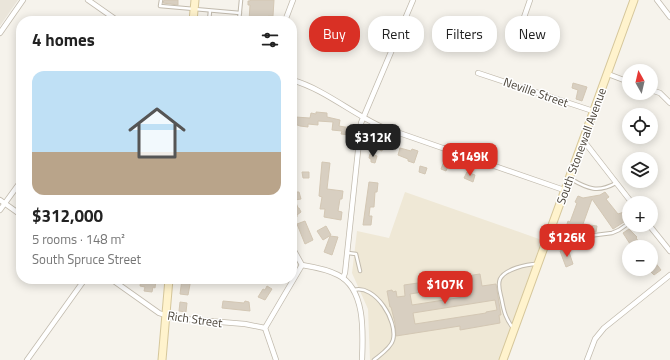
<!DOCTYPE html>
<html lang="en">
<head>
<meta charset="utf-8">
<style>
	body { margin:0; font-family:"Titillium Web",sans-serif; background:#f6f6f6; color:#222; height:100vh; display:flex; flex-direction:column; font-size:15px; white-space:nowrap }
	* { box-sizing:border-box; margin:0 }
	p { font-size:13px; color:#767676 }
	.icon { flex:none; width:22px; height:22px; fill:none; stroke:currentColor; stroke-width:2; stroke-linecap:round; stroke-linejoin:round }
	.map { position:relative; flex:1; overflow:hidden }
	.details { position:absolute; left:16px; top:16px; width:281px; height:268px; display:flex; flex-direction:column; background:#fff; border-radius:16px; box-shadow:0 2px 10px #0003 }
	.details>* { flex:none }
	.top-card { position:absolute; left:309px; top:16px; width:301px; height:36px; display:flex; gap:8px }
	.needle { width:26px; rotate:352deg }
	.tools { position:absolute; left:622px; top:64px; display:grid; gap:8px }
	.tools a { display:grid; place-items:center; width:36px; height:36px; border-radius:50%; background:#fff; box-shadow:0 2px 10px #0003; font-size:20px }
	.price { position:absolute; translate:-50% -34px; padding:0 9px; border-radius:8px; background:#d93025; color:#fff; font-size:13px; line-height:26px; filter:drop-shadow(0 1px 2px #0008) }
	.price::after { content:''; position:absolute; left:50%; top:24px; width:12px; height:9px; margin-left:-6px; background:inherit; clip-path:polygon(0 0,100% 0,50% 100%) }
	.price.current { background:#222; color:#fff }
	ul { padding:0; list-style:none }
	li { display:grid; align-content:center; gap:8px; height:212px; padding:0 16px }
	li+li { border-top:1px solid #e0e0e0 }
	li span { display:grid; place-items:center; height:124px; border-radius:12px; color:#555 }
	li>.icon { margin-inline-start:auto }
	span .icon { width:72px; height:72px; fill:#fffc; stroke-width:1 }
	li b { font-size:17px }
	h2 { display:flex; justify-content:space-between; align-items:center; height:48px; padding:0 16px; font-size:17px }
	.pill { padding:0 14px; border-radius:16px; background:#fff; box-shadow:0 2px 10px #0003; font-size:14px; line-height:36px }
	.pill.current { background:#d93025; color:#fff }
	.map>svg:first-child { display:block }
</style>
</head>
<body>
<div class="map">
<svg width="670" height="360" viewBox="0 0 670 360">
	<rect width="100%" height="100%" fill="#f6f3ec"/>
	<!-- residential -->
	<polygon fill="#eae5da" points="0,0 18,0 0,26"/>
	<!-- education -->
	<polygon fill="#efe8d6" points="405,192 542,240 499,360 370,360 368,309 352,273 357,231 389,238"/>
	<!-- building -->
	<g fill="#d8cfc1" stroke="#d3c7b4" fill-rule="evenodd">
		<polygon points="164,0 178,0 178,5 163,3"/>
		<polygon points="250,0 274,0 273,16 268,16 268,21 249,21 250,5 248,5 248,1 250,1"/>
		<polygon points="573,83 587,87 582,101 576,99 578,90 572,88"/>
		<polygon points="316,112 327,113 327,117 340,120 339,126 351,128 351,135 341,134 342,131 332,130 333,122 318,121 318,125 308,124 308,127 300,126 292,123 295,117 310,118 311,113 316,114"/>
		<polygon points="380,138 385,140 382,151 377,149"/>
		<polygon points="400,148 411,151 412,149 418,151 414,163 408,161 408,159 398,155"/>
		<polygon points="370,154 377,156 375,163 371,162 371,159 369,158"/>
		<polygon points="444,161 449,163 446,171 441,169"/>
		<polygon points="322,162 330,163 327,189 343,191 342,199 340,199 338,211 342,212 341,220 324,217 325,209 320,209 322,197 319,196"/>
		<polygon points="420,166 427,168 425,174 419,172"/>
		<polygon points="302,172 309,172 309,178 303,178"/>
		<polygon points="467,172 475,175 473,182 464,178"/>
		<polygon points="369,182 378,183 377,192 375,192 374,207 370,207 369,216 372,216 371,225 363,225"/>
		<polygon points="292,192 299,192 301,199 295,200 298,208 299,208 301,212 297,215 297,217 293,218 292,214"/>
		<polygon points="605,192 609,197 606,199 618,214 624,212 628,217 626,219 627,220 613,229 592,199 583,224 597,226 596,232 580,232 566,227 568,221 570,222 577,203 575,202 578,196 583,198 600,195"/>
		<polygon points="305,221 313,240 305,244 297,224"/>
		<polygon points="326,226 331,235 323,240 317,231"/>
		<polygon points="629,229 637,237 636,238 639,242 632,247 623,233"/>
		<polygon points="330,236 338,237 332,255 324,252"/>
		<polygon points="568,249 573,264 566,267 560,251"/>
		<polygon points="651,257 661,270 654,275 649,270 651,269"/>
		<path d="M 480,274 L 482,286 L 496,284 L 501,315 L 499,315 L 500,323 L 460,330 L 460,326 L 396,336 L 395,323 L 391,307 L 390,307 L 387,291 L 392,290 L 393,292 L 396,291 L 397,297 L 405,296 L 404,285 ZM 469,285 L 470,296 L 412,305 L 410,294 ZM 495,300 L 497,310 L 486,312 L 486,313 L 415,324 L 413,313 Z"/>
		<polygon points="141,279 156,280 155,288 153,287 152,292 144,291 145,287 140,286"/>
		<polygon points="182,279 191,279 188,295 180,294"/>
		<polygon points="267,286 272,289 265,300 258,297 263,289 265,290"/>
		<polygon points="223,301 244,303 245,301 249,302 250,311 222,308"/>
		<polygon points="180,302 187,303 186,312 179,311"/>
	</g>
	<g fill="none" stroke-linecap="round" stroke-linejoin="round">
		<!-- lane casing -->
		<g stroke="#c2bbae" stroke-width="4.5">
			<g id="lane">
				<polyline points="161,0 160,6 240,13"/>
				<polyline points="209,21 210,11"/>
				<polyline points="239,21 241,0"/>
				<path d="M 571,179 C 588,189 598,193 616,183"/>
				<polyline points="552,228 570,235 580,237 612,233 619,230 629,223"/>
				<polyline points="348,253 356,254 360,271"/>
				<path d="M 354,290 C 375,284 398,321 393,340 C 391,348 380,355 374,360"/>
				<path d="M 513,328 C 506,319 504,312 502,301 C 501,295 497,286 500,279 C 505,269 527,264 537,264"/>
			</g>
		</g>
		<!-- street casing -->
		<g stroke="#c2bbae" stroke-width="6">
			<g id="street">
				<polyline points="88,0 118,21"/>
				<polyline points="657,0 670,17"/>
				<polyline points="285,21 293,0"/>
				<polyline points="521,26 530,0"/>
				<polyline points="0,33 23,0"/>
				<polyline points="478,73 593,111"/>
				<polyline points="608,74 629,82"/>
				<path d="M 292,80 C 324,89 351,113 382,127 L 564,190"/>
				<polyline points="651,90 660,93 670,103"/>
				<polyline points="583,140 632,203"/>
				<polyline points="0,200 21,215"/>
				<polyline points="0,210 21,181"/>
				<polyline points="649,225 670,251"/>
				<polyline points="292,247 302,265"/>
				<path d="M 302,265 C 314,267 327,269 338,275 C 366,289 363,334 362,360"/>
				<polyline points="343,278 345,273 361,123 413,0"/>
				<polyline points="111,279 159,313 173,318 245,324 265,328"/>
				<polyline points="27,360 85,279"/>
				<polyline points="276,360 265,328 302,265"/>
				<polyline points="587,360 595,339 604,328 670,275"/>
			</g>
		</g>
		<!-- secondary casing -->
		<g stroke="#d6c79b" stroke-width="9">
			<g id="secondary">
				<polyline points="193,21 195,0"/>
				<polyline points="162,360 169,279"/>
				<polyline points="503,360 634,0"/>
			</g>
		</g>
		<!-- lane -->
		<use href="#lane" stroke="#fff" stroke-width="2.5"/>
		<!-- street -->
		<use href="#street" stroke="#fff" stroke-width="4.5"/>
		<!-- secondary -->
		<use href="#secondary" stroke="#fff3cd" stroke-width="7"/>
	</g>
	<g text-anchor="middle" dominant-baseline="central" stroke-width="3" stroke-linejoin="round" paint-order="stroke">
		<!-- street labels -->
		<g font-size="12" fill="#4b4439" stroke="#fff">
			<text transform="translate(536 92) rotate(19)">Neville Street</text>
			<text transform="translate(581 146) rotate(-70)">South Stonewall Avenue</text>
			<text transform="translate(195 319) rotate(8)">Rich Street</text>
		</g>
	</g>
</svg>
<div class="tools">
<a><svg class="needle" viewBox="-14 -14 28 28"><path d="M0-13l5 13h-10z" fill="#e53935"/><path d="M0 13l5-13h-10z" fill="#767676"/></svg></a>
<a><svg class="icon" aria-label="locate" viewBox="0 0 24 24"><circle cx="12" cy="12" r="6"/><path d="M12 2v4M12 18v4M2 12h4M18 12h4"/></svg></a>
<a><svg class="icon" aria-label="layers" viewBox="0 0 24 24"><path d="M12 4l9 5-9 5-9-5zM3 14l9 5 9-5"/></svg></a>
<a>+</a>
<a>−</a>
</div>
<b class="price current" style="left:373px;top:158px">$312K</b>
<b class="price" style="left:470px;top:177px">$149K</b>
<b class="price" style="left:567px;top:258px">$126K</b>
<b class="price" style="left:445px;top:305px">$107K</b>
<div class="top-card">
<a class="pill current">Buy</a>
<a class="pill">Rent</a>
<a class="pill">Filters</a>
<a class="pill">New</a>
</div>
<section class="details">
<h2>4 homes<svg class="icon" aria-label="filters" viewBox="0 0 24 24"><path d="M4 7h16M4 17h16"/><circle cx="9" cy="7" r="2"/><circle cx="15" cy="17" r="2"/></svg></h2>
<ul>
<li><span style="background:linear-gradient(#bfe0f5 65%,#b9a48a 0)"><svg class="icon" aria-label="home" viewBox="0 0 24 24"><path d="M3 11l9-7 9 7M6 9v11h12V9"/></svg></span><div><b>$312,000</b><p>5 rooms · 148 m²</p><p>South Spruce Street</p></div></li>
</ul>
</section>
</div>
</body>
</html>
